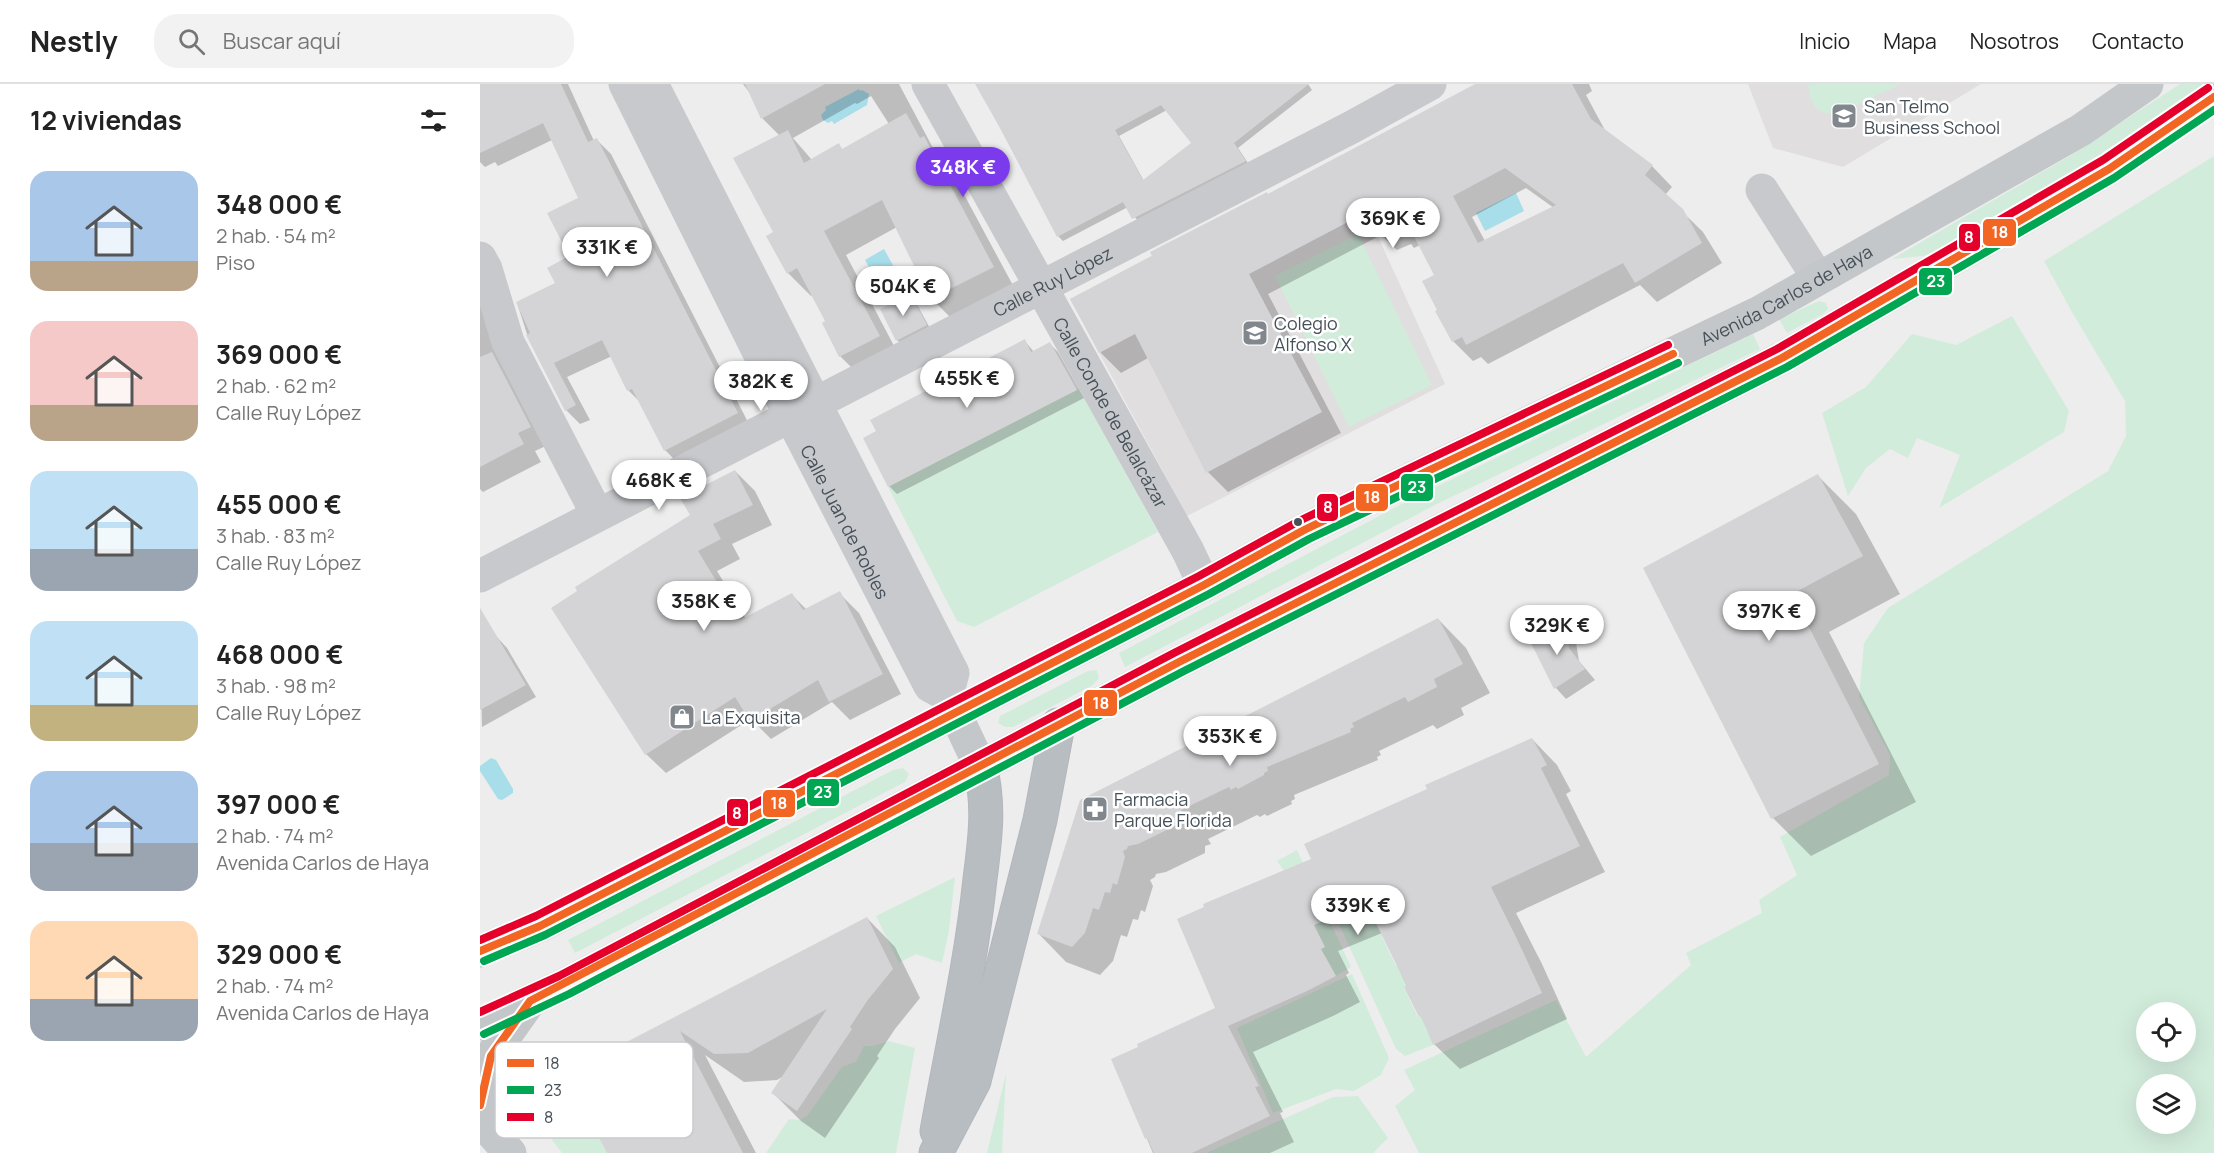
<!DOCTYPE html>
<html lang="es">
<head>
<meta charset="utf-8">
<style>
	body { margin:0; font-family:Manrope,sans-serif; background:#f2f2f2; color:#222; height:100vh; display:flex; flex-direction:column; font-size:22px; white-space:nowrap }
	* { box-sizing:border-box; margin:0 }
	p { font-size:20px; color:#767676 }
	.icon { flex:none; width:33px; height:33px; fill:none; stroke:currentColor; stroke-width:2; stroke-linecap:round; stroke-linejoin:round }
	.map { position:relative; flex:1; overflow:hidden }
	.sheet { display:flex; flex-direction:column; background:#fff; width:480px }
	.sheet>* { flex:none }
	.buttons { position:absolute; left:1656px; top:918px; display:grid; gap:12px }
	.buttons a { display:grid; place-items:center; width:60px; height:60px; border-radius:50%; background:#fff; box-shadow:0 6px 24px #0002; font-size:30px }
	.price { position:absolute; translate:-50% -51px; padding:0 14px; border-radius:21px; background:#fff; color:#222; font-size:20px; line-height:39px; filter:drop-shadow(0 2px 3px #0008) }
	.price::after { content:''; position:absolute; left:50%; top:36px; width:18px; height:14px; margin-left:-9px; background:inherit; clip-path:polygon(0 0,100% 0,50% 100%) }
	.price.active { background:#7c3aed; color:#fff }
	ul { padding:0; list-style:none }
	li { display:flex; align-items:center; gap:18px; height:150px; padding:0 30px }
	li span { display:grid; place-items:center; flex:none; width:168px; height:120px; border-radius:18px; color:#555 }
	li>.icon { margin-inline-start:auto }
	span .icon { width:72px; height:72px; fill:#fffc; stroke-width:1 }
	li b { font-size:26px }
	h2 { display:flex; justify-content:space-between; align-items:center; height:72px; padding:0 30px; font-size:26px }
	header { display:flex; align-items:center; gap:36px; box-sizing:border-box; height:84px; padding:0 30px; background:#fff; border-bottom:2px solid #e0e0e0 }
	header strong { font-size:28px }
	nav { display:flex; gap:33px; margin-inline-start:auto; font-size:21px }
	.search { width:420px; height:54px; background:#f2f2f2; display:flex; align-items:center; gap:15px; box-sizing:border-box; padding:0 21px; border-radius:24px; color:#767676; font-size:22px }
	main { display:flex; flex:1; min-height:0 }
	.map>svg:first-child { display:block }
</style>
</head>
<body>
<header>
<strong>Nestly</strong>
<div class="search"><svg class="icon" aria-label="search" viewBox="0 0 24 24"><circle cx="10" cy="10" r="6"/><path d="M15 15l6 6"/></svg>Buscar aquí</div>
<nav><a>Inicio</a><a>Mapa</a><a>Nosotros</a><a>Contacto</a></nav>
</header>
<main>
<section class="sheet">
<h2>12 viviendas<svg class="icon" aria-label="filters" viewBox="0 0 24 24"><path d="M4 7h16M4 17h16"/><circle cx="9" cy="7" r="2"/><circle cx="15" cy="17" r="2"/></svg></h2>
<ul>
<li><span style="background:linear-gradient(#a9c7e8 75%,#b9a48a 0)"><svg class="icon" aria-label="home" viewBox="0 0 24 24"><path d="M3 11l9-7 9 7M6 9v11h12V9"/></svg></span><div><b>348 000 €</b><p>2 hab. · 54 m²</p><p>Piso</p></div></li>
<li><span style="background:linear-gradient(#f6c9c9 70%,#b9a48a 0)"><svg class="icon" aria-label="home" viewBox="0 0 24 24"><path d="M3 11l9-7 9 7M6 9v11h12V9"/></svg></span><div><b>369 000 €</b><p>2 hab. · 62 m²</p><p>Calle Ruy López</p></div></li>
<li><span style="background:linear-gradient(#bfe0f5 65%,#9aa5b1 0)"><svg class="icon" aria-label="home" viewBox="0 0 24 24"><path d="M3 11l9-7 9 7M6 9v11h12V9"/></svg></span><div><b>455 000 €</b><p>3 hab. · 83 m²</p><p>Calle Ruy López</p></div></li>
<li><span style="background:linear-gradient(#bfe0f5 70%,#c2b280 0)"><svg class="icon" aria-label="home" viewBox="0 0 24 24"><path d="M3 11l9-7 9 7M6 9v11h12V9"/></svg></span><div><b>468 000 €</b><p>3 hab. · 98 m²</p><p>Calle Ruy López</p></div></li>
<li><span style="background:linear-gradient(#a9c7e8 60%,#9aa5b1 0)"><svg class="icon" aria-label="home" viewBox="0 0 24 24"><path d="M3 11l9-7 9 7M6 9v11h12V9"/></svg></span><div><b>397 000 €</b><p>2 hab. · 74 m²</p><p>Avenida Carlos de Haya</p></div></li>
<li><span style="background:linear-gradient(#ffd9b3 65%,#9aa5b1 0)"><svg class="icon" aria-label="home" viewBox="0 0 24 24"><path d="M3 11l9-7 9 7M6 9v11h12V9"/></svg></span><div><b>329 000 €</b><p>2 hab. · 74 m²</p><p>Avenida Carlos de Haya</p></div></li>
</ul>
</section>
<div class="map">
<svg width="1734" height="1069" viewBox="0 0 1734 1069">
	<rect width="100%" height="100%" fill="#eeeded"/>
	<!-- education -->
	<g fill="#e0dedf">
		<polygon points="1268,0 1501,0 1363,83 1293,64"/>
		<polygon points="861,71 965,300 707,432 590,215"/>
	</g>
	<!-- green -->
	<g fill="#d2ecdc" fill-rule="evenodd">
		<path d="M 1330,0 L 1421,0 L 1358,30 C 1335,30 1332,22 1328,2 Z"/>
		<polygon points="1700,0 1733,0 1675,39 1470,161 1443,172 1412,175 1588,73"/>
		<path d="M 1734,72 L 1734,1069 L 939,1069 L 915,1022 L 935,1006 L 924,986 L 1076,916 L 1106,973 L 1211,881 L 1206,869 L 1282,829 L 1279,816 L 1317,791 L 1300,753 L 1409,691 L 1410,671 L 1379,613 L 1384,559 L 1408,524 L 1628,387 L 1646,352 L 1645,317 L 1593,230 L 1564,177 ZM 1666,928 L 1706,928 L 1706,968 L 1666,968 ZM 1666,1000 L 1706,1000 L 1706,1040 L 1666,1040 Z"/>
		<polygon points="878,150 952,301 869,343 795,192"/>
		<polygon points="1339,217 1346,219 1348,225 1343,230 1307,249 1299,235"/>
		<polygon points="1532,232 1589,327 1584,348 1459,424 1480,371 1437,354 1428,374 1410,365 1386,384 1368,412 1342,329 1386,303 1432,250 1476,261"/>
		<polygon points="1273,250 1280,265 957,420 645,583 639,569 935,413"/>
		<polygon points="599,304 678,448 494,543 477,537 408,403"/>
		<polygon points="617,586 619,594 613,601 533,643 525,643 518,639 520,632 608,587"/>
		<polygon points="423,684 429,690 425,698 95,869 88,856 413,686"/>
		<polygon points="817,766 871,883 856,892 846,873 842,876 804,787 797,777"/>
		<polygon points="475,793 469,846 462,879 436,870 419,879 396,832"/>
		<polygon points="905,820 919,845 902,853 916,882 922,880 931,900 924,904 938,933 944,930 953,961 925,972 916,965 859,840"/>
		<polygon points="872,890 909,974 901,991 874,1007 856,1005 793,1029 757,944"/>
		<polygon points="409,957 435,964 416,1069 286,1069 309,1035 320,1036 327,1032 362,983 376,978 384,962 393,962"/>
		<polygon points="526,989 522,1069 507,1069"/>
		<polygon points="878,1012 908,1054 893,1069 726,1069 853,1013"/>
		<polygon points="109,1033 127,1069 82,1069 69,1052"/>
	</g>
	<!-- water -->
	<g fill="#a8ddea">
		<polygon points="379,5 380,7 382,6 389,10 387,21 354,40 352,37 348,39 343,36 341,31 346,26 345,23"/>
		<polygon points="1036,109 1044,127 1005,147 996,129"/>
		<polygon points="404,165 425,203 406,213 385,176"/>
		<polygon points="11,674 16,676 33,705 33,709 22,716 18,715 0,687 0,682"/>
	</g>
	<!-- shadow -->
	<g fill="#0003" fill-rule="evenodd">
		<polygon points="0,0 88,0 114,57 116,55 131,70 271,344 199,380 185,366 161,319 148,306 132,272 87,293 110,336 100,340 86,326 47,250 37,219 77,200 91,173 100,115 72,56 18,82 15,78 5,83 0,78"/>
		<path d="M 263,0 L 419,0 L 453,64 L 466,77 L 536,207 L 474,237 L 451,214 L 417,143 L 366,171 L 421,275 L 383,295 L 360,272 L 347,238 L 333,211 L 331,212 L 308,189 L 300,52 L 283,35 L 272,12 ZM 391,12 L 409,40 L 363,66 L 358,61 L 332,76 L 313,54 L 375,19 L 377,20 Z"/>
		<path d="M 497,0 L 828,0 L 832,6 L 758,64 L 770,82 L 659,139 L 648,123 L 583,157 L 578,152 ZM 687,26 L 713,59 L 664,97 L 639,52 Z"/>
		<path d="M 998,0 L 1109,0 L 1112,7 L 1106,11 L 1126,48 L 1172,82 L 1192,103 L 1185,111 L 1223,148 L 1242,179 L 1177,218 L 1160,201 L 1008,280 L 1001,273 L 993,277 L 973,257 L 959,226 L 956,192 L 940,161 L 934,164 L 931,160 L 917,166 L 901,151 L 788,210 L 861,349 L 748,408 L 728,388 L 668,274 L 641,289 L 621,269 L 592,215 ZM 1046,104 L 1074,124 L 1005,157 L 992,133 Z"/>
		<polygon points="0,212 68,361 55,367 61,378 3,408 0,405"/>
		<polygon points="430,212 435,217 451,246 423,261 417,256"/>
		<polygon points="544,256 554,268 570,260 578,268 604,314 417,410 409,402"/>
		<polygon points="255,387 275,407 292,441 252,460 260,475 237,487 266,535 312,511 327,526 359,509 379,529 421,610 370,636 352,618 291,655 271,635 186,689 166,670 212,431"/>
		<polygon points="1337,391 1376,430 1420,510 1349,548 1436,718 1331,772 1293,734 1165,485"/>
		<polygon points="958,535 986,564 1010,609 981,624 984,631 957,645 953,641 899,667 901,671 897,673 898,676 814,711 815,715 811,717 812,720 787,732 785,730 780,733 777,731 728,755 731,760 725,762 725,769 686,788 676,790 675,793 670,796 673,802 665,828 661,826 658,836 653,835 647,853 641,851 633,877 620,891 586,878 558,849 601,717"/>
		<polygon points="1084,541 1095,552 1099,577 1115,596 1086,615 1076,604 1052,557"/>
		<polygon points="16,552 27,564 56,613 2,643 0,562"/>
		<polygon points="1052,655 1077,681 1091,707 1086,710 1125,788 1036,829 1062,880 1087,935 980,985 954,960 902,849 858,867 869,889 866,891 880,918 853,932 773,968 803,1028 800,1029 814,1058 790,1069 673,1069 633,976 737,924 833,775 949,706"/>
		<polygon points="387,834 415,863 440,914 415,945 397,972 399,974 345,1054 321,1037 293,1009 304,992 297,996 264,998 225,971 276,1069 128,1069 87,991"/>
	</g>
	<!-- building -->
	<g fill="#d4d4d6" fill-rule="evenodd">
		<polygon points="0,0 81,0 108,58 117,54 258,329 184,367 152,305 147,307 122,256 74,279 96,321 85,327 46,251 50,249 36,218 75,199 67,184 89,172 67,129 98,114 63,39 0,69"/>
		<polygon points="265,0 345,0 281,35"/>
		<path d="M 495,0 L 829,0 L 754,59 L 766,77 L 652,135 L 643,118 L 577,153 L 520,44 ZM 681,21 L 711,59 L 663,96 L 635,46 Z"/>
		<path d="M 995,0 L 1092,0 L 1111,35 L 1173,81 L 1165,91 L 1203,125 L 1222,159 L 1155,199 L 1143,179 L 986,261 L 982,253 L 972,258 L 955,227 L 957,226 L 942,197 L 954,191 L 926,137 L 913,144 L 911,141 L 895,147 L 887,128 L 769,190 L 842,328 L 726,389 L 655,250 L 619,269 L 590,215 L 672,172 L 670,168 L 787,108 L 788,110 ZM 1025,84 L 1076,121 L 998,159 L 973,112 Z"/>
		<polygon points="426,29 440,54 444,52 514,183 450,215 402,116 344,147 400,252 359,273 342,239 345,237 317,184 307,190 286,152 293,148 253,74 308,46 324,79 359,59 362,65"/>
		<polygon points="431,210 447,241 416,257 400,225"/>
		<polygon points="545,255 551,268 570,258 597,306 408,403 383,354 396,347 390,336"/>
		<polygon points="12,268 51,343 38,349 44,360 0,383 0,273"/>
		<polygon points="255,386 273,421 233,440 241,455 218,467 260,536 312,509 323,526 360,507 403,590 349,618 338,596 270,637 255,613 165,671 71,524 97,507 95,503 210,431 200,414"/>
		<polygon points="1338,390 1383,472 1312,510 1399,680 1291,735 1163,484"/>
		<polygon points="0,524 46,601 0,626"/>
		<polygon points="958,534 983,580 954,595 957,603 928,618 925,613 872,639 874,643 870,645 871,648 787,683 788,687 784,689 784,691 758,705 756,703 751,706 749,703 701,726 704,732 698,734 700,736 696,738 697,741 658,760 648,762 647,765 643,767 645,773 637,801 633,799 630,809 625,808 619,826 613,824 605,849 592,863 557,850 600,716"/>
		<polygon points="1085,539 1089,564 1105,585 1074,605 1050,557"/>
		<polygon points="1052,654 1067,681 1061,684 1100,762 1011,803 1036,853 1062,909 953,961 941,932 939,933 924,903 927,902 886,819 834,841 845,863 841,865 856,892 827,907 748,942 779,1002 775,1003 790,1032 712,1069 674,1069 667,1054 665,1055 631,975 658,963 657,960 735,924 697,835 724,823 723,820 831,775 824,760 947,705 945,701"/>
		<polygon points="387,833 413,885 387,917 370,943 372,945 317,1027 291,1009 347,925 268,969 234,970 200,947 263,1069 127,1069 85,990"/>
	</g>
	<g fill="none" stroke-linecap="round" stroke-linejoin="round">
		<!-- highway casing -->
		<g stroke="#b3b7bd" stroke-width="35">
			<g id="highway">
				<path d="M 457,1047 C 472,963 491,880 500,795 C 505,756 510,721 500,682"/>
				<polyline points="456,1069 494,997 560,736 578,641"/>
			</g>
		</g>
		<!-- minor -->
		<g stroke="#c7c9cc" stroke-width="33">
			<path id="s1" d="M 145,0 L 311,333 L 450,602 L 467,611 L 475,629"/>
			<polyline points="172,0 473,589 467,611"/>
			<path id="s2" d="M 448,0 L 708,467 L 724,501"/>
			<polyline points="1282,106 1338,194"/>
			<polyline points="0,174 6,185 28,258 117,430"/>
			<path id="s3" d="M 0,492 L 872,43 L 950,0"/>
		</g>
		<!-- major -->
		<g stroke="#c4c7ca" stroke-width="33">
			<polyline points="475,629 500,682"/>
			<path id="s4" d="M 0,867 L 60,842 L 724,501 L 824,446 L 1278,229 L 1601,46 L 1667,0"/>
			<polyline points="0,940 84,901 699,578 1302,274 1629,85 1734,13"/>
			<polyline points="0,1021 11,972 50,917"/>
			<polyline points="0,1036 30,1069"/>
		</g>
		<!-- highway -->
		<use href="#highway" stroke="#b8bdc2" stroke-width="33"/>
		<!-- bus-1 casing -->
		<g stroke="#fff" stroke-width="12">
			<g id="bus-1">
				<polyline points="0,867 60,842 724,501 824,446 1193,270"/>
				<polyline points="0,1021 11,972 50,917 699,578 1302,274 1629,85 1734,13"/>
			</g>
		</g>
		<!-- bus-2 casing -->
		<g stroke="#fff" stroke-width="12">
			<g id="bus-2">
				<polyline points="4,877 65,851 729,510 829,455 1198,279"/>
				<polyline points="4,950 89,910 704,587 1307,283 1634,94 1734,26"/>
			</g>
		</g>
		<!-- bus-3 casing -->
		<g stroke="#fff" stroke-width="12">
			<g id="bus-3">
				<polyline points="0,856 56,832 719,492 819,437 1188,261"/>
				<polyline points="0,928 79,892 694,569 1297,265 1623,76 1728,4"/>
			</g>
		</g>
		<!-- bus-1 -->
		<use href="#bus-1" stroke="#f26522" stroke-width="8"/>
		<!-- bus-2 -->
		<use href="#bus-2" stroke="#00a651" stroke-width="8"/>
		<!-- bus-3 -->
		<use href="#bus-3" stroke="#e4002b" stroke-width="8"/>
	</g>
	<!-- icons -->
	<defs>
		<g id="university-square" transform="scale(1.35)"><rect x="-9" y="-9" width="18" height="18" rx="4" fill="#81878d" stroke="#fff"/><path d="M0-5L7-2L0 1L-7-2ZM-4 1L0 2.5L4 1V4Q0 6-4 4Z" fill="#fff"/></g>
		<g id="school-square" transform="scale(1.35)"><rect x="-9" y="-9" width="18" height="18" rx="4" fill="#81878d" stroke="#fff"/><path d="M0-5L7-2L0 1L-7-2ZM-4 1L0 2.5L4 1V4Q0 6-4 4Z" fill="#fff"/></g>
		<g id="shop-square" transform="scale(1.35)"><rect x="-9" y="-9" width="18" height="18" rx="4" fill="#81878d" stroke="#fff"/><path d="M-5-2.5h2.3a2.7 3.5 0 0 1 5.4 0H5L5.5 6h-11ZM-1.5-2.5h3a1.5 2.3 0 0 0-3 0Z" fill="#fff"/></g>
		<g id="pharmacy-square" transform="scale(1.35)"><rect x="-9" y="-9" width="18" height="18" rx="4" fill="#81878d" stroke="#fff"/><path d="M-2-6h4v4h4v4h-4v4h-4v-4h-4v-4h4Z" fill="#fff"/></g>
	</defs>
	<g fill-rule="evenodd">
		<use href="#university-square" x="1364" y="32"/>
		<use href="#school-square" x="775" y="249"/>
		<use href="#shop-square" x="202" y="633"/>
		<use href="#pharmacy-square" x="615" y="725"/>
	</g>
	<!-- markers -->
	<circle fill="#465059" stroke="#fff" stroke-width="2" cx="818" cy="438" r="5"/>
	<g text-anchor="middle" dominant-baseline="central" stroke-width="5" stroke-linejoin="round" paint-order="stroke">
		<!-- poi labels -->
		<g font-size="18" fill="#465059" stroke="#fff" text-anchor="start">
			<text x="1384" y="22">San Telmo<tspan x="1384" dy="21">Business School</tspan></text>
			<text x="794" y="239">Colegio<tspan x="794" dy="21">Alfonso X</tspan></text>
			<text x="222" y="633">La Exquisita</text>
			<text x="634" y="715">Farmacia<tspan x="634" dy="21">Parque Florida</tspan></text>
		</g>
		<!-- street labels -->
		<g font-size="18" fill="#465059" stroke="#fff">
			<text stroke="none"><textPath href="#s3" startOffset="644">Calle Ruy López</textPath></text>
			<text stroke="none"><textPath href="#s4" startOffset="1462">Avenida Carlos de Haya</textPath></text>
			<text stroke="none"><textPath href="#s2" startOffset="376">Calle Conde de Belalcázar</textPath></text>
			<text stroke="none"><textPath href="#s1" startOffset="490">Calle Juan de Robles</textPath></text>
		</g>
	</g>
	<!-- legend -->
	<rect x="15" y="958" width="198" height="96" rx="9" fill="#fff" stroke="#c8cacd" stroke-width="1.5"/>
	<rect x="27" y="975" width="27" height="8" fill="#f26522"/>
	<rect x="27" y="1002" width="27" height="8" fill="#00a651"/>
	<rect x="27" y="1029" width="27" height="8" fill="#e4002b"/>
	<g font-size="16" fill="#465059">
		<text x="64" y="985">18</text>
		<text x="64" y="1012">23</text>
		<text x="64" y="1039">8</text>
	</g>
	<g stroke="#fff" stroke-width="2">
		<rect x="1502" y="134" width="35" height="29" rx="6" fill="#f26522"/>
		<rect x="1478" y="139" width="23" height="29" rx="6" fill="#e4002b"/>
		<rect x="1438" y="183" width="35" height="29" rx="6" fill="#00a651"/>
		<rect x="920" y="389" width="34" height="29" rx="6" fill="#00a651"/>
		<rect x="875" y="399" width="34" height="29" rx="6" fill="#f26522"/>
		<rect x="836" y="409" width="23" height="29" rx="6" fill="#e4002b"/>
		<rect x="603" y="605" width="35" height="28" rx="6" fill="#f26522"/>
		<rect x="326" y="694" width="34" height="29" rx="6" fill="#00a651"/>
		<rect x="282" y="705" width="34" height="29" rx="6" fill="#f26522"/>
		<rect x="246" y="714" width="23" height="29" rx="6" fill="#e4002b"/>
	</g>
	<g font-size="16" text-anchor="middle" font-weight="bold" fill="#fff">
		<text x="1520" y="154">18</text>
		<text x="1489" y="159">8</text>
		<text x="1456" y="203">23</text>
		<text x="937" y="409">23</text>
		<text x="892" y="419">18</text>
		<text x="848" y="429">8</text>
		<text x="621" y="625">18</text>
		<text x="343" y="714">23</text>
		<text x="299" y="725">18</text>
		<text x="257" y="735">8</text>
	</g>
</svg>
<div class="buttons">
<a><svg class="icon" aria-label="locate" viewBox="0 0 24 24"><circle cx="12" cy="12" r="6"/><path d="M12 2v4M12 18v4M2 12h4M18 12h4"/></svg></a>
<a><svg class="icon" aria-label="layers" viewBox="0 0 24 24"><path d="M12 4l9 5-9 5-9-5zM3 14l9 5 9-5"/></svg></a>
</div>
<b class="price active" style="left:483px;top:114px">348K €</b>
<b class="price" style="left:913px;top:165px">369K €</b>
<b class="price" style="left:127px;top:194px">331K €</b>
<b class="price" style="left:423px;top:233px">504K €</b>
<b class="price" style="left:487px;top:325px">455K €</b>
<b class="price" style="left:281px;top:328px">382K €</b>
<b class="price" style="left:179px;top:427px">468K €</b>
<b class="price" style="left:224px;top:548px">358K €</b>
<b class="price" style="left:1289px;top:558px">397K €</b>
<b class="price" style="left:1077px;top:572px">329K €</b>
<b class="price" style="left:750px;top:683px">353K €</b>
<b class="price" style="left:878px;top:852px">339K €</b>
</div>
</main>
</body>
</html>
